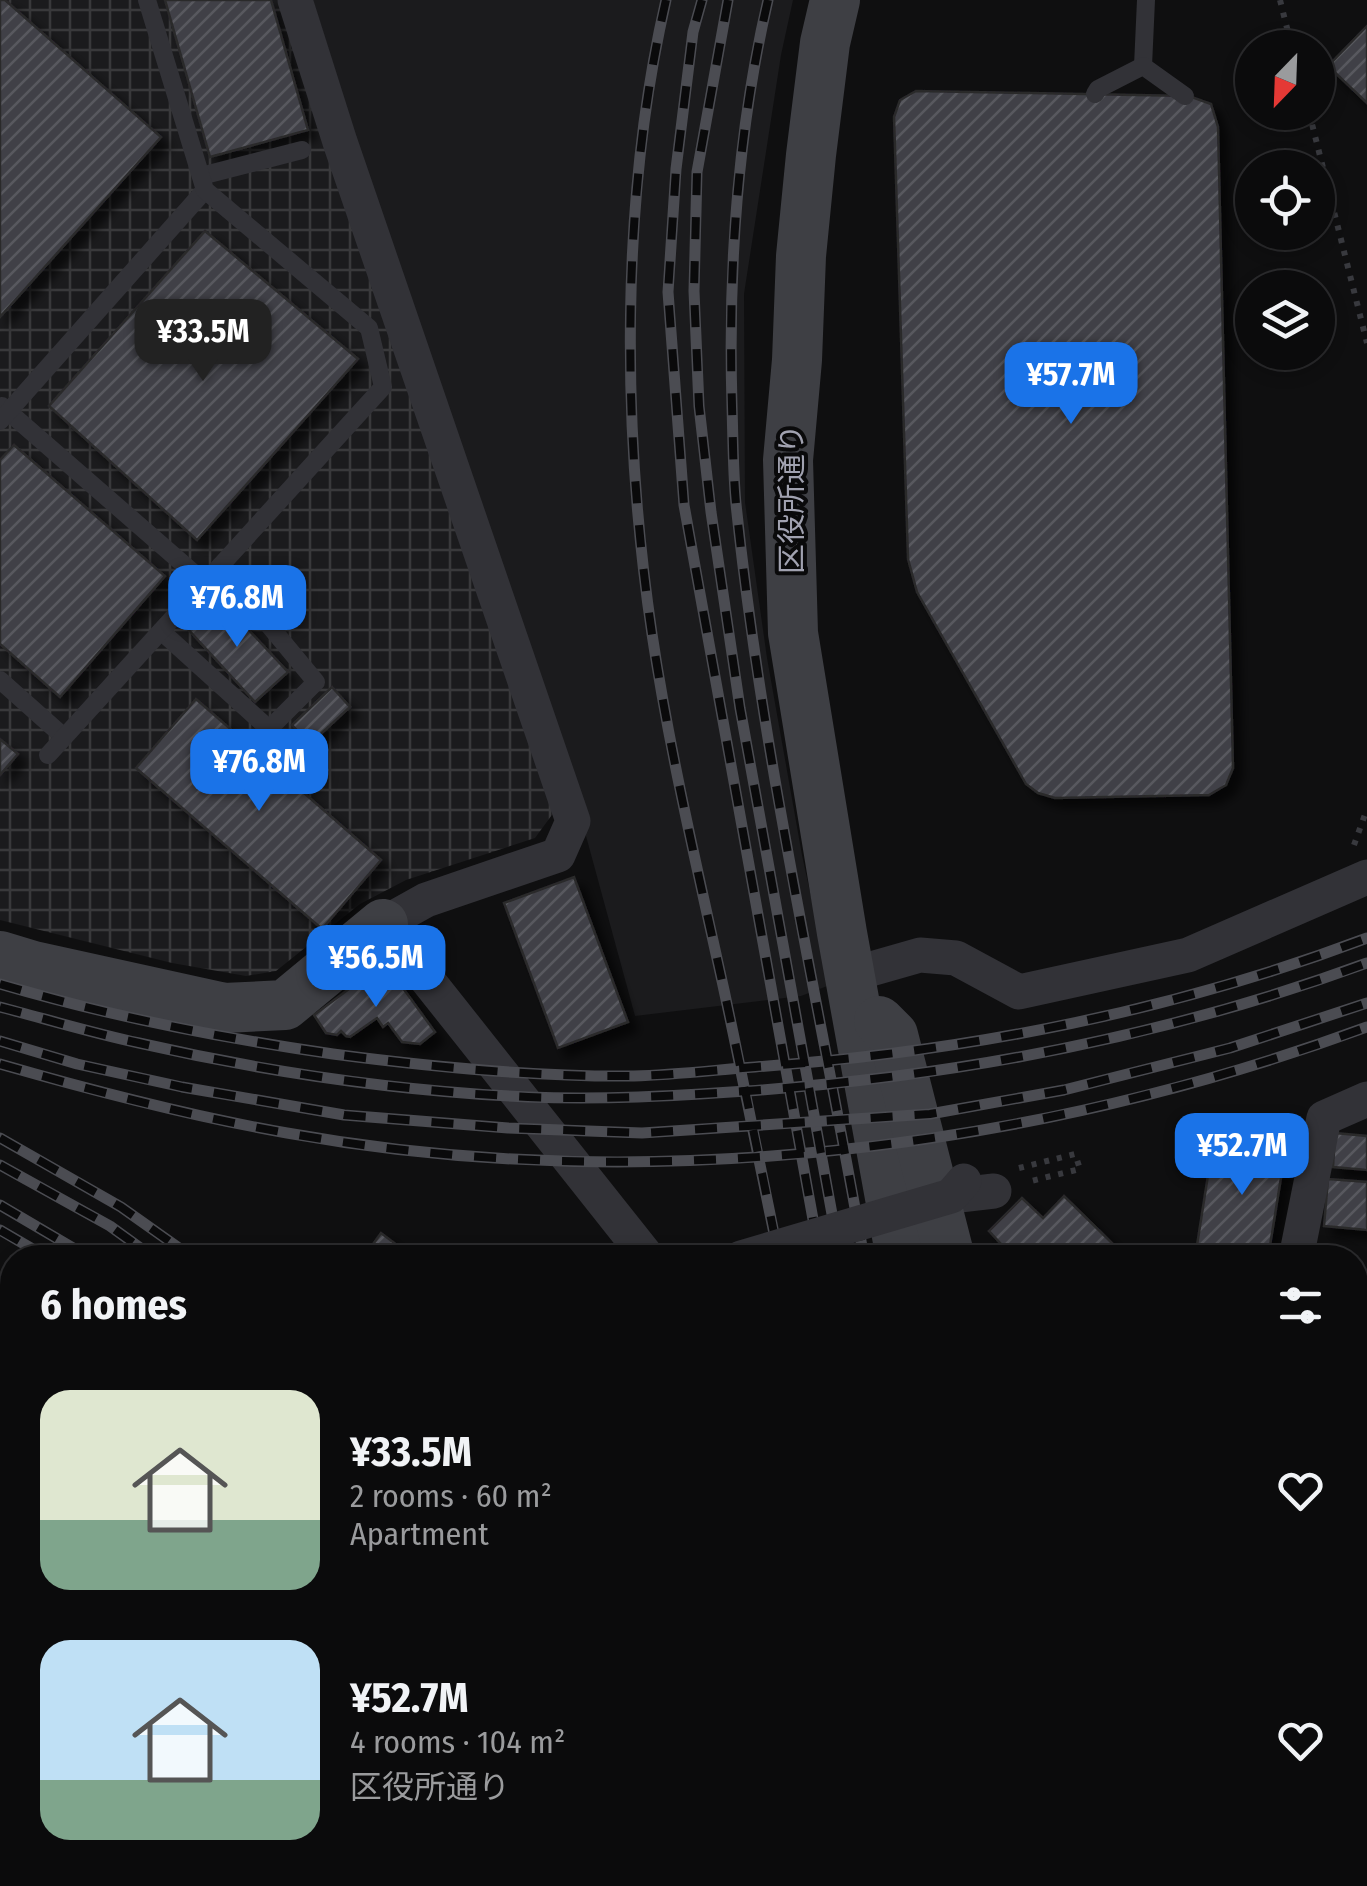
<!DOCTYPE html>
<html lang="en">
<head>
<meta charset="utf-8">
<style>
	body { margin:0; font-family:"Fira Sans Condensed","Noto Sans JP",sans-serif; background:#141415; color:#f1f3f6; height:100vh; display:flex; flex-direction:column; font-size:38px; white-space:nowrap }
	* { box-sizing:border-box; margin:0 }
	p { font-size:32px; color:#9a9b9d }
	.icon { flex:none; width:55px; height:55px; fill:none; stroke:currentColor; stroke-width:2; stroke-linecap:round; stroke-linejoin:round }
	.map { position:relative; flex:1; overflow:hidden }
	.sheet { position:absolute; left:0px; top:1245px; width:1368px; height:642px; display:flex; flex-direction:column; background:#0b0b0c; border-radius:40px 40px 0 0; box-shadow:0 5px 15px #0003,0 0 0 2px #2b2b2d }
	.sheet>* { flex:none }
	.needle { width:65px; rotate:203deg }
	.controls { position:absolute; left:1235px; top:30px; display:grid; gap:20px }
	.controls a { display:grid; place-items:center; width:100px; height:100px; border-radius:50%; background:#0b0b0c; box-shadow:0 5px 15px #0003,0 0 0 2px #2b2b2d; font-size:50px }
	.price { position:absolute; translate:-50% -85px; padding:0 22px; border-radius:20px; background:#1a73e8; color:#fff; font-size:32px; line-height:65px; filter:drop-shadow(0 2px 5px #0008) }
	.price::after { content:''; position:absolute; left:50%; top:60px; width:30px; height:22px; margin-left:-15px; background:inherit; clip-path:polygon(0 0,100% 0,50% 100%) }
	.price.active { background:#222; color:#fff }
	ul { padding:0; list-style:none }
	li { display:flex; align-items:center; gap:30px; height:250px; padding:0 40px }
	li span { display:grid; place-items:center; flex:none; width:280px; height:200px; border-radius:30px; color:#555 }
	li>.icon { margin-inline-start:auto }
	span .icon { width:120px; height:120px; fill:#fffc; stroke-width:1 }
	li b { font-size:42px }
	h2 { display:flex; justify-content:space-between; align-items:center; height:120px; padding:0 40px; font-size:42px }
	.map>svg:first-child { display:block }
</style>
</head>
<body>
<div class="map">
<svg width="1367" height="1886" viewBox="0 0 1367 1886">
	<defs>
		<pattern id="industrial-grid" width="8" height="8" patternUnits="userSpaceOnUse" patternTransform="scale(2.5)"><rect width="8" height="8" fill="#1b1b1d"/><path d="M0 4h8M4 0v8" fill="none" stroke="#39393b"/></pattern>
		<pattern id="building-hatch" width="6" height="6" patternUnits="userSpaceOnUse" patternTransform="scale(2.5)"><rect width="6" height="6" fill="#404146"/><path d="M-1 1l2-2M0 6l6-6M5 7l2-2" fill="none" stroke="#58595e"/></pattern>
		<filter id="shadow"><feDropShadow dx="9" dy="9" stdDeviation="5" flood-color="#0009"/></filter>
	</defs>
	<rect width="100%" height="100%" fill="#0f0f10"/>
	<!-- built -->
	<polygon fill="#1b1b1d" points="313,0 793,0 781,55 744,294 745,502 767,658 802,855 830,985 801,996 635,1016 549,700 426,362"/>
	<!-- industrial -->
	<polygon fill="url(#industrial-grid)" points="0,0 286,0 557,808 535,838 406,880 360,904 276,971 246,976 172,963 0,920"/>
	<!-- building -->
	<g fill="url(#building-hatch)" stroke="#2a292c" stroke-width="2.5" filter="url(#shadow)">
		<polygon points="0,0 5,0 161,137 0,317"/>
		<polygon points="165,0 271,0 308,130 210,157"/>
		<polygon points="1367,26 1367,103 1328,66"/>
		<polygon points="916,91 1189,96 1211,104 1218,127 1233,768 1226,785 1209,795 1055,798 1038,793 1026,784 917,592 908,559 894,117 900,100"/>
		<polygon points="205,231 358,359 197,540 49,406"/>
		<polygon points="14,445 165,576 60,697 0,644 0,460"/>
		<polygon points="218,597 288,672 255,702 186,627"/>
		<polygon points="332,687 350,707 310,744 292,725"/>
		<polygon points="196,699 381,860 322,929 136,768"/>
		<polygon points="0,739 18,754 0,775"/>
		<polygon points="574,877 628,1022 558,1048 504,903"/>
		<polygon points="392,973 435,1032 420,1044 402,1042 388,1023 383,1027 377,1018 350,1037 346,1036 341,1031 337,1035 326,1033 314,1015 369,974"/>
		<polygon points="1269,1128 1284,1159 1268,1258 1195,1258 1211,1156 1223,1158 1227,1141 1239,1131"/>
		<polygon points="1335,1133 1367,1136 1367,1170 1333,1167"/>
		<polygon points="1328,1179 1367,1182 1367,1230 1324,1226"/>
		<polygon points="1064,1196 1113,1244 1100,1258 1014,1258 989,1231 1022,1198 1043,1218"/>
		<polygon points="381,1233 414,1258 363,1258"/>
		<polygon points="1355,1412 1367,1414 1367,1435 1355,1433"/>
		<polygon points="1355,1537 1357,1537 1362,1556 1367,1554 1366,1755 1355,1710"/>
		<polygon points="0,1641 12,1647 12,1768 0,1763"/>
		<polygon points="1355,1806 1367,1848 1367,1864 1355,1868"/>
		<polygon points="12,1834 12,1875 75,1875 70,1886 0,1885 0,1839 9,1843"/>
		<polygon points="244,1875 328,1875 338,1878 337,1886 241,1886"/>
		<polygon points="391,1875 433,1875 443,1878 440,1886 388,1886"/>
		<polygon points="548,1875 592,1875 588,1886 544,1886"/>
		<polygon points="602,1875 644,1875 640,1885 644,1886 598,1886"/>
		<polygon points="1180,1875 1335,1875 1338,1886 1183,1886"/>
	</g>
	<g fill="none" stroke-linecap="round" stroke-linejoin="round">
		<!-- street-tunnel -->
		<g stroke="#2c2c30" stroke-width="35" stroke-dasharray="35 18" stroke-linecap="butt">
			<polyline points="813,1875 814,1886"/>
			<polyline points="1026,1875 1028,1886"/>
		</g>
		<!-- path -->
		<g stroke="#38393e" stroke-width="6" stroke-dasharray="5 8" stroke-linecap="butt">
			<polyline points="1280,0 1292,48"/>
			<polyline points="1309,112 1367,343"/>
			<polyline points="1354,845 1367,809"/>
			<polyline points="1019,1168 1075,1154 1080,1169 1027,1182"/>
			<polyline points="1123,1875 1126,1886"/>
		</g>
		<!-- lane -->
		<g stroke="#323237" stroke-width="18">
			<polyline points="1143,66 1146,0"/>
			<polyline points="1095,94 1098,89 1143,66 1185,96"/>
			<polyline points="201,176 302,150"/>
			<polyline points="2,406 205,583"/>
			<polyline points="0,421 205,190"/>
			<polyline points="161,631 269,729 316,682 220,566"/>
			<polyline points="0,680 64,737"/>
			<polyline points="48,755 383,387 369,328 205,190 147,0"/>
		</g>
		<!-- street -->
		<g stroke="#323237" stroke-width="35">
			<polyline points="295,0 340,142 573,821 558,855 426,900 383,924 648,1258"/>
			<polyline points="850,975 920,955 956,958 1019,992 1188,955 1367,877"/>
			<polyline points="951,1196 994,1191"/>
			<polyline points="1296,1258 1324,1118 1367,1099"/>
			<polyline points="0,1458 12,1421"/>
			<polyline points="0,1581 12,1586"/>
			<polyline points="475,1875 508,1886"/>
			<polyline points="376,1886 377,1875"/>
		</g>
		<!-- secondary -->
		<g stroke="#3e3f44" stroke-width="50">
			<polyline points="835,0 825,43 811,155 801,256 797,360 788,460 793,633 842,933 901,1258"/>
			<polyline points="0,956 33,966 224,1008 285,1005 383,924"/>
			<polyline points="879,1021 893,1035 950,1258"/>
			<polyline points="1355,1484 1367,1486"/>
			<polyline points="1073,1875 1075,1886"/>
		</g>
		<!-- rail casing -->
		<g stroke="#4b4c52" stroke-width="11">
			<g id="rail">
				<path d="M 666,0 C 620,200 622,431 652,634 C 670,754 698,872 724,990 C 743,1079 761,1168 779,1258"/>
				<polyline points="702,0 693,32 676,169 668,292 684,505 820,1258"/>
				<polyline points="728,0 697,172 694,291 699,406 711,512 740,708 840,1258"/>
				<path d="M 768,0 C 737,133 728,270 732,406 C 733,438 733,472 736,504 C 762,757 820,1007 864,1258"/>
				<path d="M 0,984 C 109,1016 220,1038 333,1054 C 432,1067 533,1077 634,1076 C 674,1075 715,1070 755,1067 C 963,1052 1171,1012 1367,938"/>
				<path d="M 0,1007 C 46,1019 92,1033 139,1043 C 266,1072 398,1091 528,1097 C 602,1100 674,1096 747,1091 C 959,1076 1168,1036 1367,963"/>
				<polyline points="0,1041 77,1064 182,1087 344,1115 508,1128 642,1133 930,1114 1064,1090 1230,1048 1367,1003"/>
				<path d="M 0,1064 C 94,1091 190,1116 287,1133 C 643,1197 1029,1151 1367,1027"/>
				<polyline points="0,1138 121,1207 193,1258"/>
				<polyline points="0,1165 110,1226 154,1258"/>
				<polyline points="0,1205 90,1258"/>
				<polyline points="0,1230 48,1258"/>
				<polyline points="675,1875 682,1886"/>
				<polyline points="699,1875 706,1886"/>
				<polyline points="767,1875 774,1886"/>
				<polyline points="798,1875 805,1886"/>
				<polyline points="913,1875 916,1886"/>
				<polyline points="938,1875 941,1886"/>
				<polyline points="962,1875 965,1886"/>
				<polyline points="990,1875 993,1886"/>
			</g>
		</g>
		<!-- rail -->
		<use href="#rail" stroke="#0a0a0b" stroke-width="8" stroke-dasharray="22" stroke-linecap="butt"/>
		<!-- street-bridge -->
		<polyline stroke="#323237" stroke-width="35" points="741,1258 951,1196 964,1181"/>
	</g>
	<g text-anchor="middle" dominant-baseline="central" stroke-width="8" stroke-linejoin="round" paint-order="stroke">
		<!-- street labels -->
		<g font-size="30" fill="#a1a2b0" stroke="#0a0a0b">
			<text transform="translate(792 499) rotate(-90)">区役所通り</text>
		</g>
	</g>
</svg>
<div class="controls">
<a><svg class="needle" viewBox="-14 -14 28 28"><path d="M0-13l5 13h-10z" fill="#e53935"/><path d="M0 13l5-13h-10z" fill="#9a9b9d"/></svg></a>
<a><svg class="icon" aria-label="locate" viewBox="0 0 24 24"><circle cx="12" cy="12" r="6"/><path d="M12 2v4M12 18v4M2 12h4M18 12h4"/></svg></a>
<a><svg class="icon" aria-label="layers" viewBox="0 0 24 24"><path d="M12 4l9 5-9 5-9-5zM3 14l9 5 9-5"/></svg></a>
</div>
<b class="price active" style="left:203px;top:384px">¥33.5M</b>
<b class="price" style="left:1071px;top:427px">¥57.7M</b>
<b class="price" style="left:237px;top:650px">¥76.8M</b>
<b class="price" style="left:259px;top:814px">¥76.8M</b>
<b class="price" style="left:376px;top:1010px">¥56.5M</b>
<b class="price" style="left:1242px;top:1198px">¥52.7M</b>
<section class="sheet">
<h2>6 homes<svg class="icon" aria-label="filters" viewBox="0 0 24 24"><path d="M4 7h16M4 17h16"/><circle cx="9" cy="7" r="2"/><circle cx="15" cy="17" r="2"/></svg></h2>
<ul>
<li><span style="background:linear-gradient(#dfe7d0 65%,#7fa58c 0)"><svg class="icon" aria-label="home" viewBox="0 0 24 24"><path d="M3 11l9-7 9 7M6 9v11h12V9"/></svg></span><div><b>¥33.5M</b><p>2 rooms · 60 m²</p><p>Apartment</p></div><svg class="icon" aria-label="heart" viewBox="0 0 24 24"><path d="M12 20l-8-8c-3-5 5-10 8-4 3-6 11-1 8 4z"/></svg></li>
<li><span style="background:linear-gradient(#bfe0f5 70%,#7fa58c 0)"><svg class="icon" aria-label="home" viewBox="0 0 24 24"><path d="M3 11l9-7 9 7M6 9v11h12V9"/></svg></span><div><b>¥52.7M</b><p>4 rooms · 104 m²</p><p>区役所通り</p></div><svg class="icon" aria-label="heart" viewBox="0 0 24 24"><path d="M12 20l-8-8c-3-5 5-10 8-4 3-6 11-1 8 4z"/></svg></li>
</ul>
</section>
</div>
</body>
</html>
